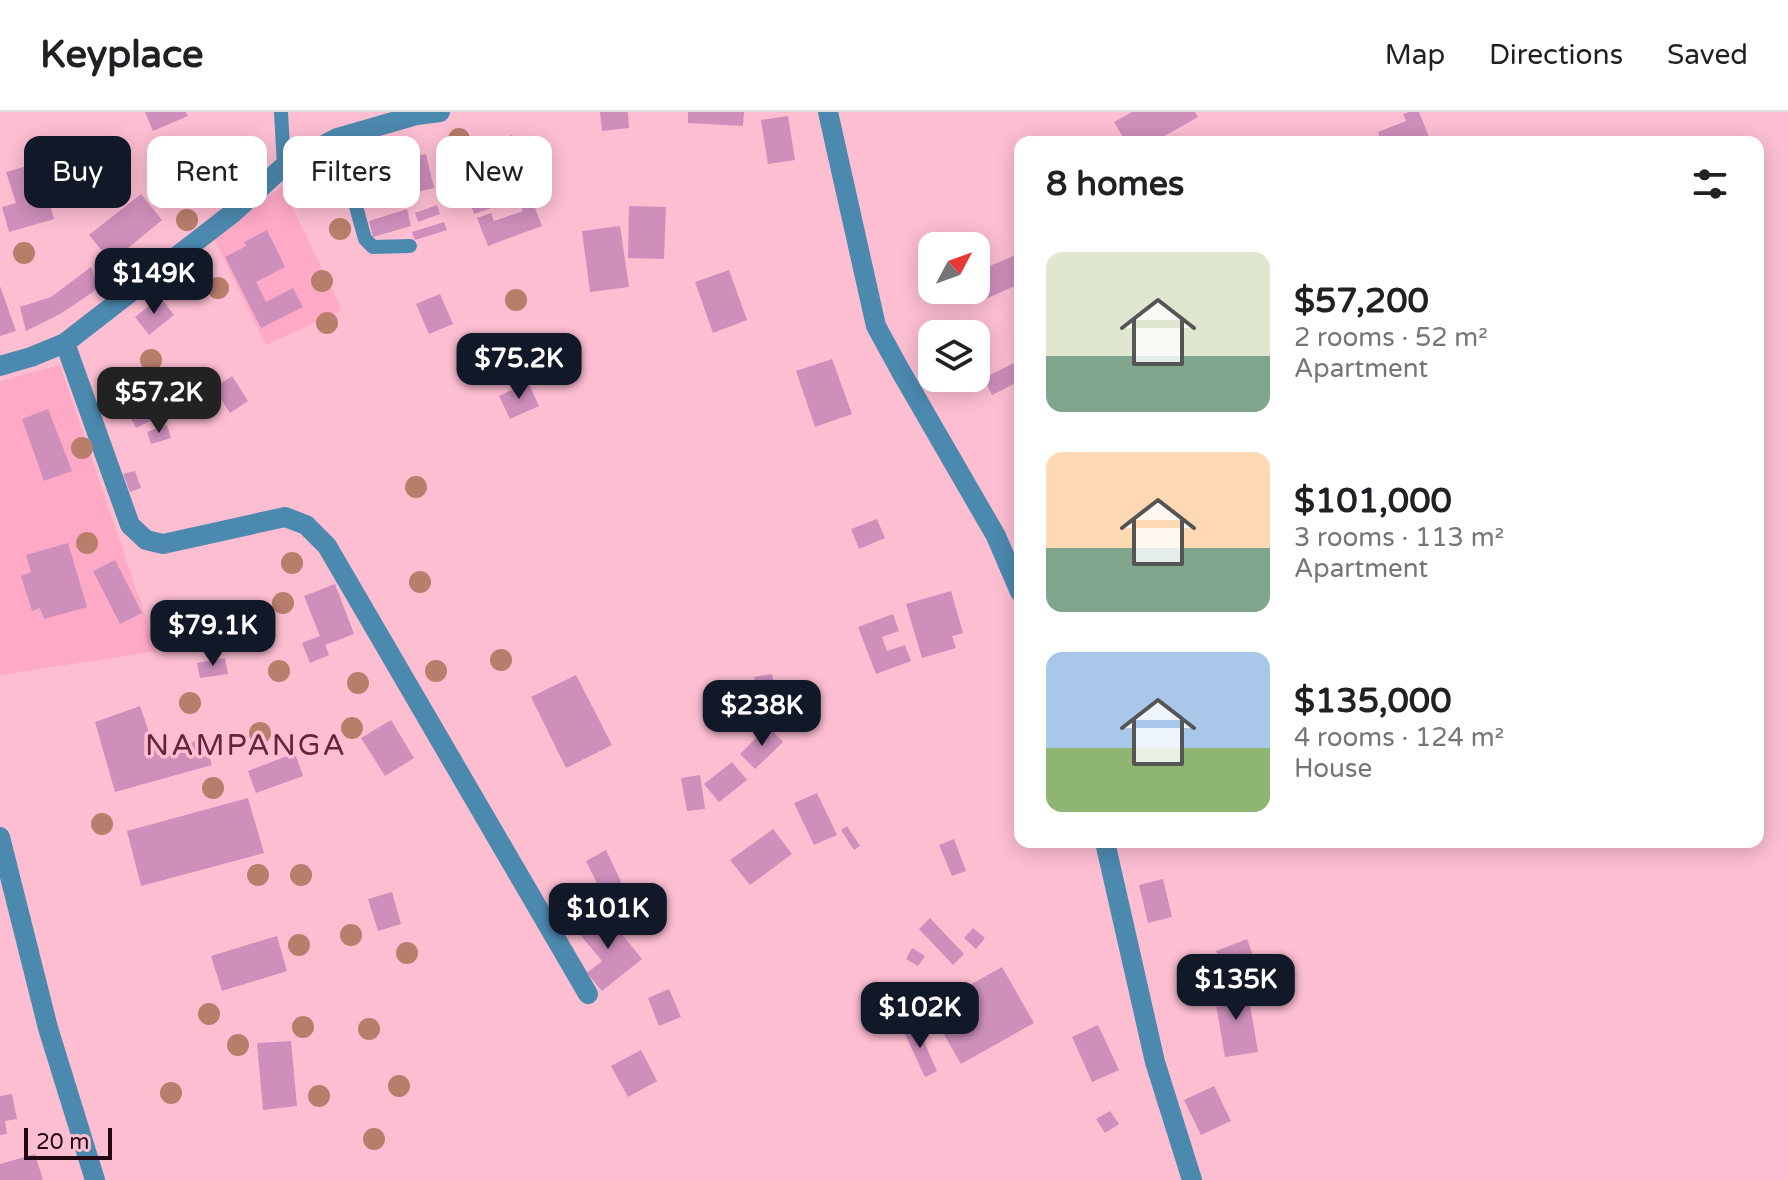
<!DOCTYPE html>
<html lang="en">
<head>
<meta charset="utf-8">
<style>
	body { margin:0; font-family:"Varela Round",sans-serif; background:#f6f6f6; color:#202124; height:100vh; display:flex; flex-direction:column; font-size:30px; white-space:nowrap }
	* { box-sizing:border-box; margin:0 }
	p { font-size:26px; color:#757577 }
	.icon { flex:none; width:44px; height:44px; fill:none; stroke:currentColor; stroke-width:2; stroke-linecap:round; stroke-linejoin:round }
	.map { position:relative; flex:1; overflow:hidden }
	.details { position:absolute; left:1014px; top:24px; width:750px; height:712px; display:flex; flex-direction:column; background:#fff; border-radius:16px; box-shadow:0 4px 20px #0003 }
	.details>* { flex:none }
	.guide { position:absolute; left:24px; top:24px; width:760px; height:72px; display:flex; gap:16px }
	.needle { width:52px; rotate:49deg }
	.controls { position:absolute; left:918px; top:120px; display:grid; gap:16px }
	.controls a { display:grid; place-items:center; width:72px; height:72px; border-radius:16px; background:#fff; box-shadow:0 4px 20px #0003; font-size:40px }
	.scale { position:absolute; left:24px; bottom:20px; width:88px; box-sizing:border-box; padding-left:8px; border:4px solid #230913; border-top:0; font-size:22px; line-height:28px; white-space:nowrap; color:#230913; -webkit-text-stroke:6px #fdbed2; paint-order:stroke }
	.price { position:absolute; translate:-50% -68px; padding:0 18px; border-radius:16px; background:#111827; color:#fff; font-size:26px; line-height:52px; filter:drop-shadow(0 2px 4px #0008) }
	.price::after { content:''; position:absolute; left:50%; top:48px; width:24px; height:18px; margin-left:-12px; background:inherit; clip-path:polygon(0 0,100% 0,50% 100%) }
	.price.on { background:#222; color:#fff }
	ul { padding:0; list-style:none }
	li { display:flex; align-items:center; gap:24px; height:200px; padding:0 32px }
	li span { display:grid; place-items:center; flex:none; width:224px; height:160px; border-radius:16px; color:#555 }
	li>.icon { margin-inline-start:auto }
	span .icon { width:96px; height:96px; fill:#fffc; stroke-width:1 }
	li b { font-size:34px }
	h2 { display:flex; justify-content:space-between; align-items:center; height:96px; padding:0 32px; font-size:34px }
	.pill { padding:0 28px; border-radius:16px; background:#fff; box-shadow:0 4px 20px #0003; font-size:28px; line-height:72px }
	.pill.on { background:#111827; color:#fff }
	header { display:flex; align-items:center; gap:48px; box-sizing:border-box; height:112px; padding:0 40px; background:#fff; border-bottom:2px solid #e0e0e0 }
	header strong { font-size:38px }
	nav { display:flex; gap:44px; margin-inline-start:auto; font-size:28px }
	.map>svg:first-child { display:block }
</style>
</head>
<body>
<header>
<strong>Keyplace</strong>
<nav><a>Map</a><a>Directions</a><a>Saved</a></nav>
</header>
<div class="map">
<svg width="1788" height="1068" viewBox="0 0 1788 1068">
	<rect width="100%" height="100%" fill="#fdbed2"/>
	<!-- built -->
	<g fill="#fea9c5">
		<polygon points="282,74 342,198 266,233 214,127"/>
		<polygon points="60,253 157,539 0,563 0,269"/>
	</g>
	<!-- building -->
	<g fill="#ce8fbb">
		<polygon points="145,0 186,0 188,4 153,19"/>
		<polygon points="600,0 628,0 629,16 602,19"/>
		<polygon points="688,0 744,0 743,14 688,11"/>
		<polygon points="1132,0 1195,0 1198,5 1154,30 1126,30 1114,10"/>
		<polygon points="1409,0 1419,0 1431,30 1381,30 1378,20 1406,9 1403,2"/>
		<polygon points="788,4 795,48 768,52 761,8"/>
		<polygon points="512,23 533,82 474,102 460,61 454,63 446,43 460,38 465,53 480,48 475,36"/>
		<polygon points="91,41 105,73 81,84 67,52"/>
		<polygon points="222,41 233,65 206,79 195,54"/>
		<polygon points="426,42 434,76 363,92 355,58"/>
		<polygon points="38,51 54,107 9,120 2,95 16,91 6,60"/>
		<polygon points="141,82 162,108 111,150 89,123"/>
		<polygon points="532,88 542,114 488,134 477,106 491,101 494,109 523,99 520,92"/>
		<polygon points="437,93 440,102 418,110 415,101"/>
		<polygon points="629,94 666,95 664,147 628,146"/>
		<polygon points="407,97 411,114 373,125 369,109"/>
		<polygon points="444,110 447,118 415,128 412,120"/>
		<polygon points="620,114 629,175 590,180 582,119"/>
		<polygon points="267,118 285,155 256,170 266,190 293,176 303,195 261,216 225,145 246,134 244,130"/>
		<polygon points="1020,141 1020,172 974,192 968,178 976,178 976,160"/>
		<polygon points="91,155 99,176 60,202 26,219 20,195 51,185"/>
		<polygon points="729,158 747,208 713,221 695,170"/>
		<polygon points="0,174 16,219 0,224"/>
		<polygon points="440,182 453,212 429,222 416,192"/>
		<polygon points="160,185 174,203 149,223 135,205"/>
		<polygon points="832,247 852,302 815,315 796,259"/>
		<polygon points="1020,248 1020,269 992,283 984,266"/>
		<polygon points="232,264 248,289 230,301 214,276"/>
		<polygon points="157,265 173,298 136,316 119,282"/>
		<polygon points="528,270 539,294 510,307 499,284"/>
		<polygon points="48,297 72,359 44,369 22,307"/>
		<polygon points="167,313 171,326 151,332 147,320"/>
		<polygon points="135,359 141,376 130,380 123,362"/>
		<polygon points="877,407 885,426 859,437 851,417"/>
		<polygon points="68,431 87,495 44,507 40,496 32,499 21,464 31,460 26,443"/>
		<polygon points="115,448 142,501 120,512 93,459"/>
		<polygon points="335,472 354,522 325,533 329,543 310,551 302,531 320,524 304,484"/>
		<polygon points="951,479 963,521 952,524 956,536 922,546 906,492"/>
		<polygon points="893,502 899,519 882,525 887,539 905,533 911,549 876,562 858,515"/>
		<polygon points="225,546 228,562 200,566 197,551"/>
		<polygon points="772,562 780,603 763,607 754,565"/>
		<polygon points="576,563 612,633 566,656 531,585"/>
		<polygon points="140,594 157,643 204,626 212,653 115,680 95,610"/>
		<polygon points="391,608 414,646 385,664 361,626"/>
		<polygon points="768,614 783,630 755,657 740,642"/>
		<polygon points="295,641 303,664 256,681 248,659"/>
		<polygon points="732,650 747,668 719,690 704,672"/>
		<polygon points="700,663 705,697 687,699 681,666"/>
		<polygon points="817,681 837,723 814,733 794,691"/>
		<polygon points="248,686 264,741 141,774 127,719"/>
		<polygon points="847,714 860,734 854,738 841,718"/>
		<polygon points="773,717 792,742 750,773 730,748"/>
		<polygon points="954,727 966,759 952,764 939,733"/>
		<polygon points="606,738 623,774 603,784 586,749"/>
		<polygon points="1163,767 1172,805 1148,811 1139,773"/>
		<polygon points="392,780 401,812 378,819 368,787"/>
		<polygon points="603,799 642,847 602,879 587,861 602,849 577,819"/>
		<polygon points="930,806 964,842 953,853 919,817"/>
		<polygon points="973,816 985,826 976,837 964,826"/>
		<polygon points="277,824 287,859 222,879 211,844"/>
		<polygon points="1247,827 1256,852 1225,864 1216,839"/>
		<polygon points="912,836 925,844 918,854 906,847"/>
		<polygon points="1002,855 1034,911 961,952 929,896"/>
		<polygon points="1247,875 1258,940 1225,945 1214,881"/>
		<polygon points="669,877 681,905 659,914 648,886"/>
		<polygon points="916,912 937,959 925,965 903,918"/>
		<polygon points="1098,913 1119,958 1092,970 1072,925"/>
		<polygon points="291,929 297,994 263,998 257,931"/>
		<polygon points="641,938 657,969 628,985 611,954"/>
		<polygon points="1214,974 1231,1009 1201,1023 1184,988"/>
		<polygon points="12,982 17,1007 5,1009 7,1022 0,1023 0,984"/>
		<polygon points="1110,999 1119,1012 1105,1021 1096,1007"/>
		<polygon points="35,1042 43,1068 0,1068 0,1052"/>
	</g>
	<g fill="none" stroke-linecap="round" stroke-linejoin="round">
		<!-- service -->
		<g stroke="#4c89af" stroke-width="14">
			<polyline points="281,0 284,54"/>
			<polyline points="337,26 365,127 373,135 410,134"/>
		</g>
		<!-- minor -->
		<g stroke="#4c89af" stroke-width="20">
			<polyline points="828,0 876,214 900,258 996,424 1020,480"/>
			<polyline points="65,231 130,413 146,428 163,432 285,405 306,413 327,434 588,882"/>
			<polyline points="0,254 31,245 65,231 234,100 284,54 337,26 417,3 440,0"/>
			<polyline points="1105,730 1155,950 1192,1068"/>
		</g>
		<!-- tertiary -->
		<polyline stroke="#4c89af" stroke-width="20" points="0,725 48,916 95,1068"/>
	</g>
	<!-- trees -->
	<g fill="#b87d6b">
		<circle cx="459" cy="27" r="11"/>
		<circle cx="166" cy="36" r="11"/>
		<circle cx="187" cy="108" r="11"/>
		<circle cx="340" cy="117" r="11"/>
		<circle cx="24" cy="141" r="11"/>
		<circle cx="322" cy="169" r="11"/>
		<circle cx="218" cy="176" r="11"/>
		<circle cx="516" cy="188" r="11"/>
		<circle cx="327" cy="211" r="11"/>
		<circle cx="151" cy="248" r="11"/>
		<circle cx="82" cy="336" r="11"/>
		<circle cx="416" cy="375" r="11"/>
		<circle cx="87" cy="431" r="11"/>
		<circle cx="292" cy="451" r="11"/>
		<circle cx="420" cy="470" r="11"/>
		<circle cx="283" cy="491" r="11"/>
		<circle cx="184" cy="507" r="11"/>
		<circle cx="501" cy="548" r="11"/>
		<circle cx="279" cy="559" r="11"/>
		<circle cx="436" cy="559" r="11"/>
		<circle cx="358" cy="571" r="11"/>
		<circle cx="190" cy="591" r="11"/>
		<circle cx="352" cy="616" r="11"/>
		<circle cx="260" cy="621" r="11"/>
		<circle cx="213" cy="676" r="11"/>
		<circle cx="102" cy="712" r="11"/>
		<circle cx="258" cy="763" r="11"/>
		<circle cx="301" cy="763" r="11"/>
		<circle cx="351" cy="823" r="11"/>
		<circle cx="299" cy="833" r="11"/>
		<circle cx="407" cy="841" r="11"/>
		<circle cx="209" cy="902" r="11"/>
		<circle cx="303" cy="915" r="11"/>
		<circle cx="369" cy="917" r="11"/>
		<circle cx="238" cy="933" r="11"/>
		<circle cx="399" cy="974" r="11"/>
		<circle cx="171" cy="981" r="11"/>
		<circle cx="319" cy="984" r="11"/>
		<circle cx="374" cy="1027" r="11"/>
	</g>
	<g text-anchor="middle" dominant-baseline="central" stroke-width="7" stroke-linejoin="round" paint-order="stroke">
		<!-- quarter labels -->
		<g font-size="30" letter-spacing="2" fill="#63243d" stroke="#fdbed2">
			<text x="246" y="633">NAMPANGA</text>
		</g>
	</g>
</svg>
<div class="controls">
<a><svg class="needle" viewBox="-14 -14 28 28"><path d="M0-13l5 13h-10z" fill="#e53935"/><path d="M0 13l5-13h-10z" fill="#757577"/></svg></a>
<a><svg class="icon" aria-label="layers" viewBox="0 0 24 24"><path d="M12 4l9 5-9 5-9-5zM3 14l9 5 9-5"/></svg></a>
</div>
<div class="scale">20 m</div>
<b class="price" style="left:154px;top:204px">$149K</b>
<b class="price" style="left:519px;top:289px">$75.2K</b>
<b class="price on" style="left:159px;top:323px">$57.2K</b>
<b class="price" style="left:213px;top:556px">$79.1K</b>
<b class="price" style="left:762px;top:636px">$238K</b>
<b class="price" style="left:608px;top:839px">$101K</b>
<b class="price" style="left:1236px;top:910px">$135K</b>
<b class="price" style="left:920px;top:938px">$102K</b>
<div class="guide">
<a class="pill on">Buy</a>
<a class="pill">Rent</a>
<a class="pill">Filters</a>
<a class="pill">New</a>
</div>
<section class="details">
<h2>8 homes<svg class="icon" aria-label="filters" viewBox="0 0 24 24"><path d="M4 7h16M4 17h16"/><circle cx="9" cy="7" r="2"/><circle cx="15" cy="17" r="2"/></svg></h2>
<ul>
<li><span style="background:linear-gradient(#dfe7d0 65%,#7fa58c 0)"><svg class="icon" aria-label="home" viewBox="0 0 24 24"><path d="M3 11l9-7 9 7M6 9v11h12V9"/></svg></span><div><b>$57,200</b><p>2 rooms · 52 m²</p><p>Apartment</p></div></li>
<li><span style="background:linear-gradient(#ffd9b3 60%,#7fa58c 0)"><svg class="icon" aria-label="home" viewBox="0 0 24 24"><path d="M3 11l9-7 9 7M6 9v11h12V9"/></svg></span><div><b>$101,000</b><p>3 rooms · 113 m²</p><p>Apartment</p></div></li>
<li><span style="background:linear-gradient(#a9c7e8 60%,#8fb573 0)"><svg class="icon" aria-label="home" viewBox="0 0 24 24"><path d="M3 11l9-7 9 7M6 9v11h12V9"/></svg></span><div><b>$135,000</b><p>4 rooms · 124 m²</p><p>House</p></div></li>
</ul>
</section>
</div>
</body>
</html>
